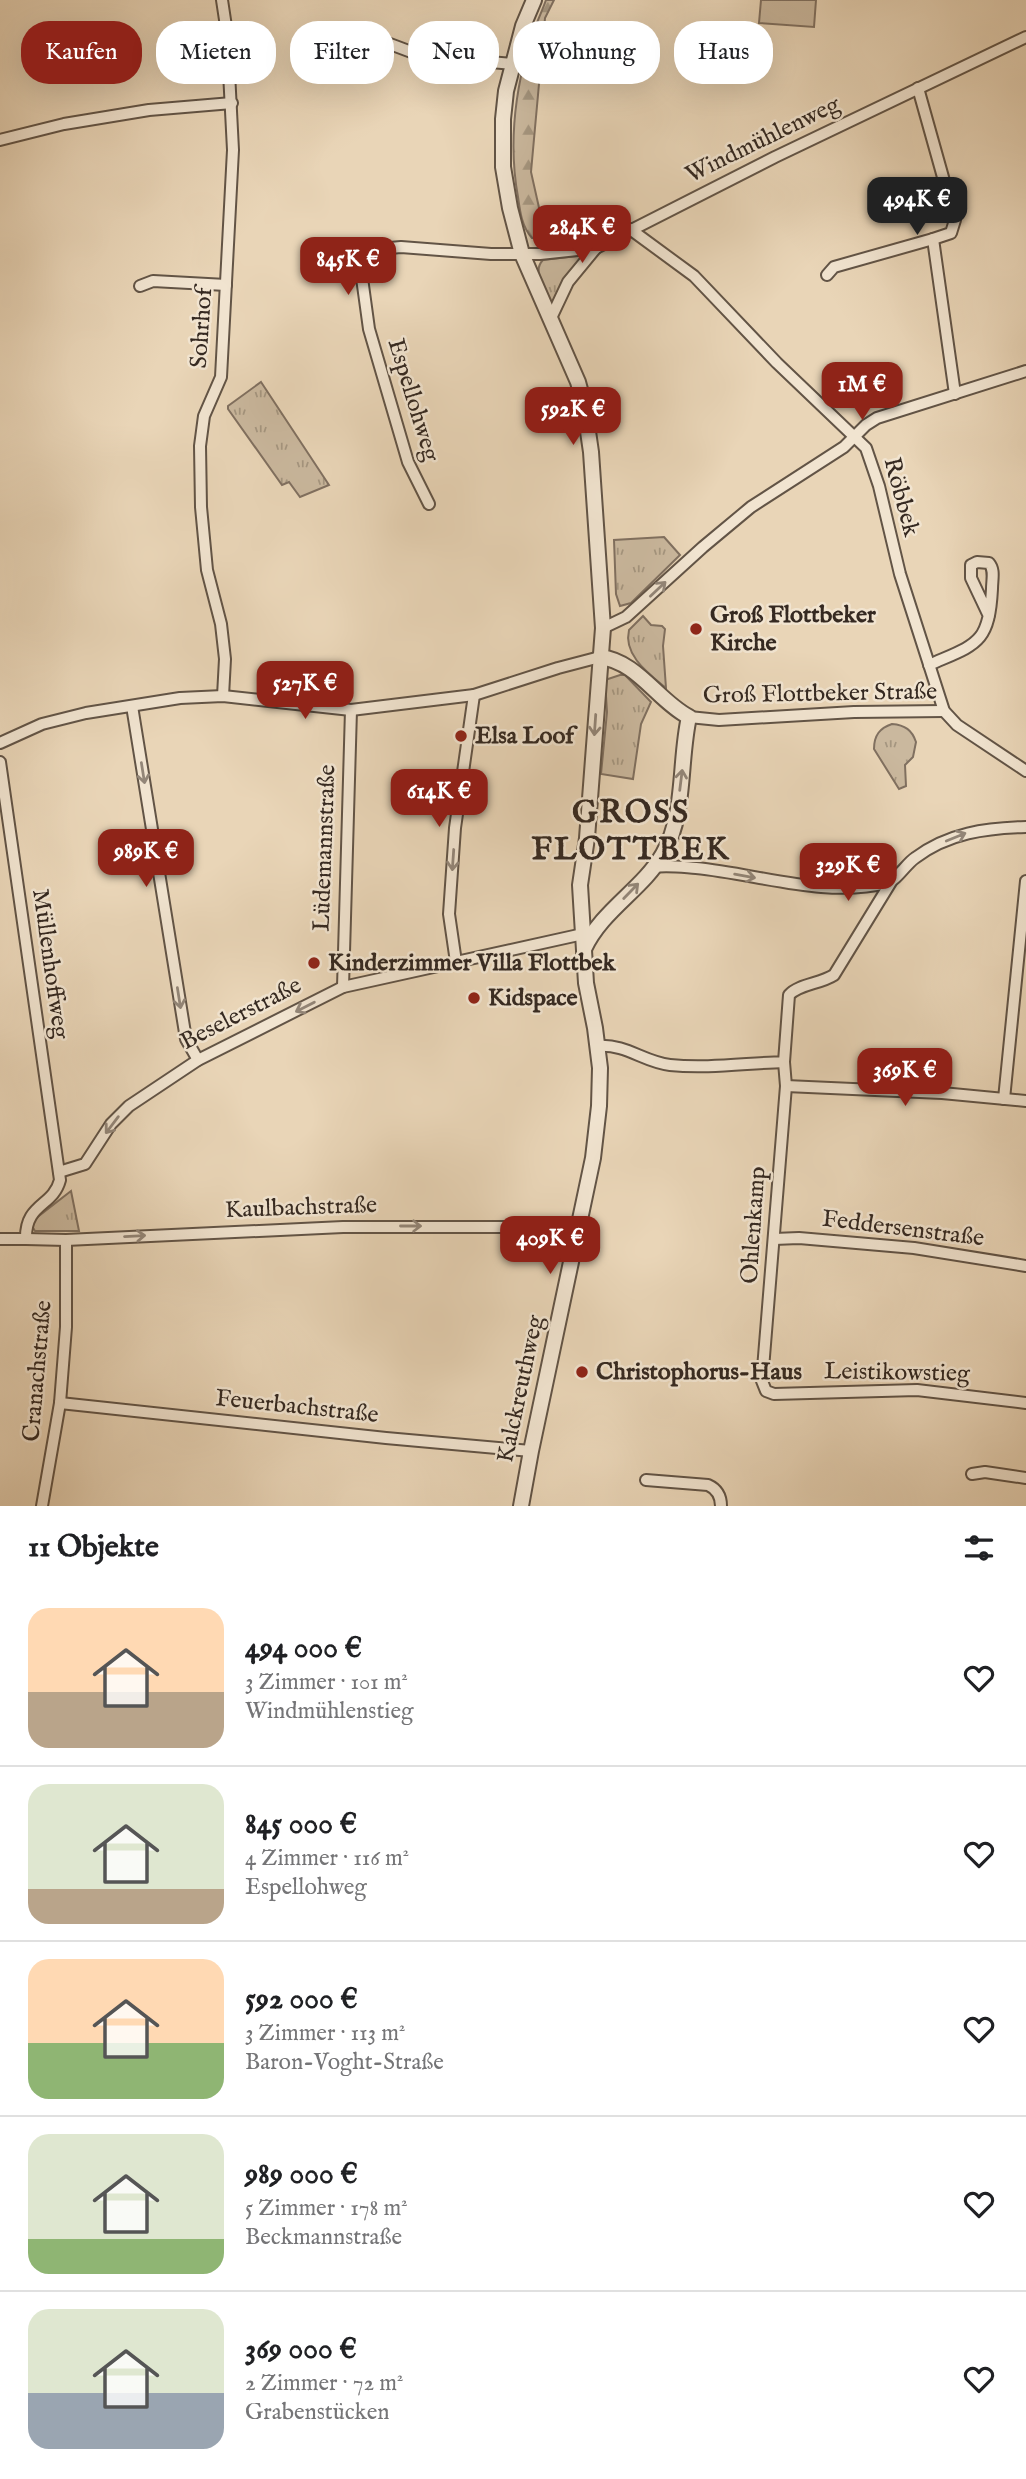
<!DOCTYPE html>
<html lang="de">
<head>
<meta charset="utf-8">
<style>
	body { margin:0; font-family:"IM FELL English",serif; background:#f2f2f2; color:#202124; height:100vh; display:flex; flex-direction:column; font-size:26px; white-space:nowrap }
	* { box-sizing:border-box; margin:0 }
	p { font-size:23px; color:#757577 }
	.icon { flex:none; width:38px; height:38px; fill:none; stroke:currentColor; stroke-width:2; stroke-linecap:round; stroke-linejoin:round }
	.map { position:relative; height:1506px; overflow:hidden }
	.sheet { display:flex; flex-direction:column; background:#fff; flex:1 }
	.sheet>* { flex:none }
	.top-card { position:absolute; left:21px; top:21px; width:985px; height:63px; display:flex; gap:14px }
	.price { position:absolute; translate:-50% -60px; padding:0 16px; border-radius:14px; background:#8f2418; color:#fff; font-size:23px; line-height:46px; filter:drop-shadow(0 2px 4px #0008) }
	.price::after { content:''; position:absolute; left:50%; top:42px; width:21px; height:16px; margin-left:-10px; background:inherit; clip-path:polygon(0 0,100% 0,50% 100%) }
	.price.on { background:#222; color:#fff }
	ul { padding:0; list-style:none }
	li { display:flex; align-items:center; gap:21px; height:175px; padding:0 28px }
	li+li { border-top:2px solid #e0e0e0 }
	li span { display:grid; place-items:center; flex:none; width:196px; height:140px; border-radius:21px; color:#555 }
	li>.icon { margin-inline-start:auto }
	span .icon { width:84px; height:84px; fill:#fffc; stroke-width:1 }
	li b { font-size:30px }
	h2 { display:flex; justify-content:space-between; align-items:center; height:84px; padding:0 28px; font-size:30px }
	.tag { padding:0 24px; border-radius:28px; background:#fff; box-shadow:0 7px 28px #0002; font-size:24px; line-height:63px }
	.tag.on { background:#8f2418; color:#fff }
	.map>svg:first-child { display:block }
</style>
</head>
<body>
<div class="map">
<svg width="1026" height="1506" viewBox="0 0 1026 1506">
	<defs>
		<pattern id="grass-tufts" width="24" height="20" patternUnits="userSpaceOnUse" patternTransform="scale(1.75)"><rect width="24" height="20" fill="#cab89e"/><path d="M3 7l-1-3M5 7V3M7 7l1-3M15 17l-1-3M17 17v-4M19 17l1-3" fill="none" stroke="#a59680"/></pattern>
		<pattern id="forest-firs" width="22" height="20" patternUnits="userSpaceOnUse" patternTransform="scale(1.75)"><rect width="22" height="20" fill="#cab89e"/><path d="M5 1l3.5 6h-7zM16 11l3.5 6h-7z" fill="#a59680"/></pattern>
	</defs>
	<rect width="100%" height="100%" fill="#e9d5b7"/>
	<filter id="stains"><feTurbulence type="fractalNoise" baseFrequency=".00286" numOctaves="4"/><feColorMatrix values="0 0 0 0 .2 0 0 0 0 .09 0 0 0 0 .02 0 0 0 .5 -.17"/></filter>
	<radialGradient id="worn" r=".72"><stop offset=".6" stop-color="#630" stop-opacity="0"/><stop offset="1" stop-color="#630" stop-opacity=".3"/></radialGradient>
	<!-- grass -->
	<g fill="url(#grass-tufts)" stroke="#807060" stroke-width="2">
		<path d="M 585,255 L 552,304 C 546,291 531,272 543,260 Z"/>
		<polygon points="261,382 329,485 300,497 289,482 282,485 228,409 228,406"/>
		<polygon points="664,537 680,555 631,603 620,606 616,594 614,540"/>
		<path d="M 643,616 L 651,625 L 662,626 L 665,629 L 663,646 L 666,688 C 648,673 623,655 629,630 Z"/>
		<polygon points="620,675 625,675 651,702 641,724 633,779 601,774 607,712 605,680"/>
		<path d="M 892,724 C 905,725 912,730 916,742 L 913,757 L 905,765 L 906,786 L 899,789 L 874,749 C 874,735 880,728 892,724 Z"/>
		<polygon points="71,1191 79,1231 35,1231 32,1226 35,1219"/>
	</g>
	<!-- forest -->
	<path fill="url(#forest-firs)" stroke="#807060" stroke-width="2" d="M 546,0 L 554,0 L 545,18 L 531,172 L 542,221 L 553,239 L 532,238 C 522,227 520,212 518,197 C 509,148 514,99 527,51 C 531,34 540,17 546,0 Z"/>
	<!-- pitch -->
	<polygon fill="#cab89e" stroke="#807060" stroke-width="2" points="761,0 816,0 814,27 759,23"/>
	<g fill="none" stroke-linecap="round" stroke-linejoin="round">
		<!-- minor casing -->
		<g stroke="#625446" stroke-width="14">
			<g id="minor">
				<polyline points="222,0 227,33 233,150 221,377 204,416 200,446 201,507 207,570 221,624 225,659 223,696"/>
				<polyline points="390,44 422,56 512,64"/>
				<polyline points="918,88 955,220 951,233 933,239 955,394"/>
				<polyline points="0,140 64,124 149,110 232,103"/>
				<polyline points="630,229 694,276 777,363 866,448 879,486 900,574 944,711 957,725 1026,771"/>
				<polyline points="827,275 834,267 933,239"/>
				<polyline points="140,286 153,281 226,285"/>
				<polyline points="551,318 568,282 596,248"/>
				<polyline points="429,504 408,462 369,329 362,278 365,261 371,253 379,249 401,247 491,254 540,254 596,248 775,157 1026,37"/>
				<polyline points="603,628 626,617 703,547 751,507 844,447 866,425 877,418 1026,371"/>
				<path d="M 929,665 C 976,644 989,645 992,589 C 992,579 995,570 989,563 L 977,562 L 971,565 L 971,578 L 989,616"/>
				<polyline points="132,706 186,1039 198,1060"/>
				<polyline points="689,717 719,720 854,712 944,711"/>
				<polyline points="0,743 42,724 86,713 180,698 223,696 351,710 474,695 558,668 600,657"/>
				<path d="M 0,762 L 60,1180 C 53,1207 25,1203 26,1239 L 0,1239"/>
				<path d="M 653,867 C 668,865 682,867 696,868 C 758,874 825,898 887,883 C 897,880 906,864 915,858 C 948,833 986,828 1026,827"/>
				<polyline points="456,962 449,914 455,828 474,695"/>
				<polyline points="343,987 351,710"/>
				<path d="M 598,1046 C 627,1044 643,1062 670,1065 C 707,1069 747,1063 784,1062 L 789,995 C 799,984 820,984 834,975 L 891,882"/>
				<polyline points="784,1062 786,1086 762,1381 766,1391 774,1394 917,1390 1026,1403"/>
				<polyline points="786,1086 942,1093 1026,1101"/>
				<polyline points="1004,1099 1026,881"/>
				<polyline points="59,1172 85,1164 111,1124 129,1106 198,1060 343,987 583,934"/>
				<polyline points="26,1239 66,1240 343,1227 556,1227 578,1231"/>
				<polyline points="774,1239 799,1238 914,1248 1026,1266"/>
				<polyline points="60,1403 386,1438 531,1451"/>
				<polyline points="972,1474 985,1472 1026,1478"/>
				<path d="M 646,1480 L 708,1485 C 717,1489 721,1496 721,1506"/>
				<polyline points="42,1506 60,1403 66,1327 66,1240"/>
			</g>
		</g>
		<!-- tertiary casing -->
		<g stroke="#625446" stroke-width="18">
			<g id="tertiary">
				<path d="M 584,949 C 602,910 642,890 663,854 C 686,814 679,761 689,717 C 658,701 637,661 600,657"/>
				<polyline points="521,1506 531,1451 593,1158 599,1106 600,1068 595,1028 586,983 580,885 587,838 603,628 591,452 584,404 578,382 522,254 510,208 503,167 503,119 506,91 523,26 534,0"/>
			</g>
		</g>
		<!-- minor -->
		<use href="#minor" stroke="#f1e4d0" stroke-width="10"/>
		<!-- tertiary -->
		<use href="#tertiary" stroke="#f1e4d0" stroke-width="14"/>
	</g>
	<!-- one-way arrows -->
	<defs><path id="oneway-shaft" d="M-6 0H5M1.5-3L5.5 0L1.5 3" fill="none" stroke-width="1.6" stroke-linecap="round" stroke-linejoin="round" transform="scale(1.75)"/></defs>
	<g stroke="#938678">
		<use href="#oneway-shaft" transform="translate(658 589) rotate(-43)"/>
		<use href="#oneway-shaft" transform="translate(595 725) rotate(94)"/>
		<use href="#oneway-shaft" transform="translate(143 773) rotate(81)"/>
		<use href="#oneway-shaft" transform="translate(681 780) rotate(-83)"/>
		<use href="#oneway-shaft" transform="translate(956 837) rotate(-22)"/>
		<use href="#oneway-shaft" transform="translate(453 860) rotate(94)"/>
		<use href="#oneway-shaft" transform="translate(745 876) rotate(10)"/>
		<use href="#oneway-shaft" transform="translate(631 891) rotate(-46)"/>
		<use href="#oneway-shaft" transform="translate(179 998) rotate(81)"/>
		<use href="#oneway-shaft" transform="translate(305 1007) rotate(153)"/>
		<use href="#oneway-shaft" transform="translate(112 1125) rotate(127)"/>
		<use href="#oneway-shaft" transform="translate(411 1226)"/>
		<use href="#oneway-shaft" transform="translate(135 1236) rotate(-3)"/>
	</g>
	<!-- markers -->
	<g fill="#8f2418" stroke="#f1e4d0" stroke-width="2.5">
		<circle cx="696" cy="629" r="7"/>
		<circle cx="461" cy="736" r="7"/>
		<circle cx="314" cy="963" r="7"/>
		<circle cx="474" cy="998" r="7"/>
		<circle cx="582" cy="1372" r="7"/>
	</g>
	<g text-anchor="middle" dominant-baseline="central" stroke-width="5" stroke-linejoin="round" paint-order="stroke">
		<!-- street labels -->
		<g font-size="24" fill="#352921" stroke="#f1e4d0">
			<text transform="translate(763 140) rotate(-26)">Windmühlenweg</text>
			<text transform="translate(202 328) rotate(-86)">Sohrhof</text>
			<text transform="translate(413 400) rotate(73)">Espellohweg</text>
			<text transform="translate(901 497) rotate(75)">Röbbek</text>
			<text transform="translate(820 694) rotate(-1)">Groß Flottbeker Straße</text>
			<text transform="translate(325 848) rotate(-88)">Lüdemannstraße</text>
			<text transform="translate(50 964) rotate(82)">Müllenhoffweg</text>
			<text transform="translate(241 1014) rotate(-27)">Beselerstraße</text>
			<text transform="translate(301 1208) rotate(-2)">Kaulbachstraße</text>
			<text transform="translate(754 1225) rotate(-86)">Ohlenkamp</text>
			<text transform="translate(903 1229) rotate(7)">Feddersenstraße</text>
			<text transform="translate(38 1371) rotate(-85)">Cranachstraße</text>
			<text transform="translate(897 1373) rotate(1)">Leistikowstieg</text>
			<text transform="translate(521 1389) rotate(-78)">Kalckreuthweg</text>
			<text transform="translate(297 1407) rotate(6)">Feuerbachstraße</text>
		</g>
		<!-- poi labels -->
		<g font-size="24" font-weight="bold" fill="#352921" stroke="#f1e4d0" text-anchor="start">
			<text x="710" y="615">Groß Flottbeker<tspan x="710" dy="28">Kirche</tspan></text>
			<text x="475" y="736">Elsa Loof</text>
			<text x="328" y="963">Kinderzimmer Villa Flottbek</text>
			<text x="488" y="998">Kidspace</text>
			<text x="596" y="1372">Christophorus-Haus</text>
		</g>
		<!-- district labels -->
		<g font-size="32" font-weight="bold" letter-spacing="2" fill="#352921" stroke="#f1e4d0">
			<text x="631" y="813">GROSS<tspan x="631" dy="37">FLOTTBEK</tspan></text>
		</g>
	</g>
	<rect width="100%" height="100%" filter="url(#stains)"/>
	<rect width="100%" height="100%" fill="url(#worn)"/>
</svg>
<b class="price on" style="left:917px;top:237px">494K €</b>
<b class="price" style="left:582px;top:265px">284K €</b>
<b class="price" style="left:348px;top:297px">845K €</b>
<b class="price" style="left:862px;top:422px">1M €</b>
<b class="price" style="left:573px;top:447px">592K €</b>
<b class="price" style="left:305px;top:721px">527K €</b>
<b class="price" style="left:439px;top:829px">614K €</b>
<b class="price" style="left:146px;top:889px">989K €</b>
<b class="price" style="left:848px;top:903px">329K €</b>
<b class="price" style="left:905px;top:1108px">369K €</b>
<b class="price" style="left:550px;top:1276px">409K €</b>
<div class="top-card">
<a class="tag on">Kaufen</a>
<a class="tag">Mieten</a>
<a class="tag">Filter</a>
<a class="tag">Neu</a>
<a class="tag">Wohnung</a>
<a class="tag">Haus</a>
</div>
</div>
<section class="sheet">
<h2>11 Objekte<svg class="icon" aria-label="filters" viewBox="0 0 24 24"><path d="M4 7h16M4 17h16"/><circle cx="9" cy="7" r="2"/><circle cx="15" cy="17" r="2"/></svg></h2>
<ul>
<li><span style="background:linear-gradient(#ffd9b3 60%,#b9a48a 0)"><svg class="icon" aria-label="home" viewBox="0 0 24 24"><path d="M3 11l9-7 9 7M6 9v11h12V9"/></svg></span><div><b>494 000 €</b><p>3 Zimmer · 101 m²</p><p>Windmühlenstieg</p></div><svg class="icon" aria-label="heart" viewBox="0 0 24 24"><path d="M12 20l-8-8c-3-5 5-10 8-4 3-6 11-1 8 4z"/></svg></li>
<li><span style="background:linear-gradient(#dfe7d0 75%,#b9a48a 0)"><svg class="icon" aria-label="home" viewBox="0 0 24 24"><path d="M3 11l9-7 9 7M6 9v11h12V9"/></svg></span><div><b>845 000 €</b><p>4 Zimmer · 116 m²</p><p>Espellohweg</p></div><svg class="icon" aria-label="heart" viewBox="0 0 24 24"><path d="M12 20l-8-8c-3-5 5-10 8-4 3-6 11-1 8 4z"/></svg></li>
<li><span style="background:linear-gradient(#ffd9b3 60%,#8fb573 0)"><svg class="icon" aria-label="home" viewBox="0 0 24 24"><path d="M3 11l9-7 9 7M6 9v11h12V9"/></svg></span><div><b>592 000 €</b><p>3 Zimmer · 113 m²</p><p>Baron-Voght-Straße</p></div><svg class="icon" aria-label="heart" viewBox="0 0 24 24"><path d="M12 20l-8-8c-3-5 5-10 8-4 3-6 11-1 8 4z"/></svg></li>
<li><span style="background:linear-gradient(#dfe7d0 75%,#8fb573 0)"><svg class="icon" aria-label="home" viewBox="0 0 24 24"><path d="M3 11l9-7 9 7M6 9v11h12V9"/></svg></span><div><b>989 000 €</b><p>5 Zimmer · 178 m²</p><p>Beckmannstraße</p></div><svg class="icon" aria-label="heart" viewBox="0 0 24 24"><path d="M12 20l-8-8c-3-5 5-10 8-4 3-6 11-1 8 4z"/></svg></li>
<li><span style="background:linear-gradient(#dfe7d0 60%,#9aa5b1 0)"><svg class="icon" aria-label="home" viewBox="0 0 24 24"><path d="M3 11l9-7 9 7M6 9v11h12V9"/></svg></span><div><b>369 000 €</b><p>2 Zimmer · 72 m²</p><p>Grabenstücken</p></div><svg class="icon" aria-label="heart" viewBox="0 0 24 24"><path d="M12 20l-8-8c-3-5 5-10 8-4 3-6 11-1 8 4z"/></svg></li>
</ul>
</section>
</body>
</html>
